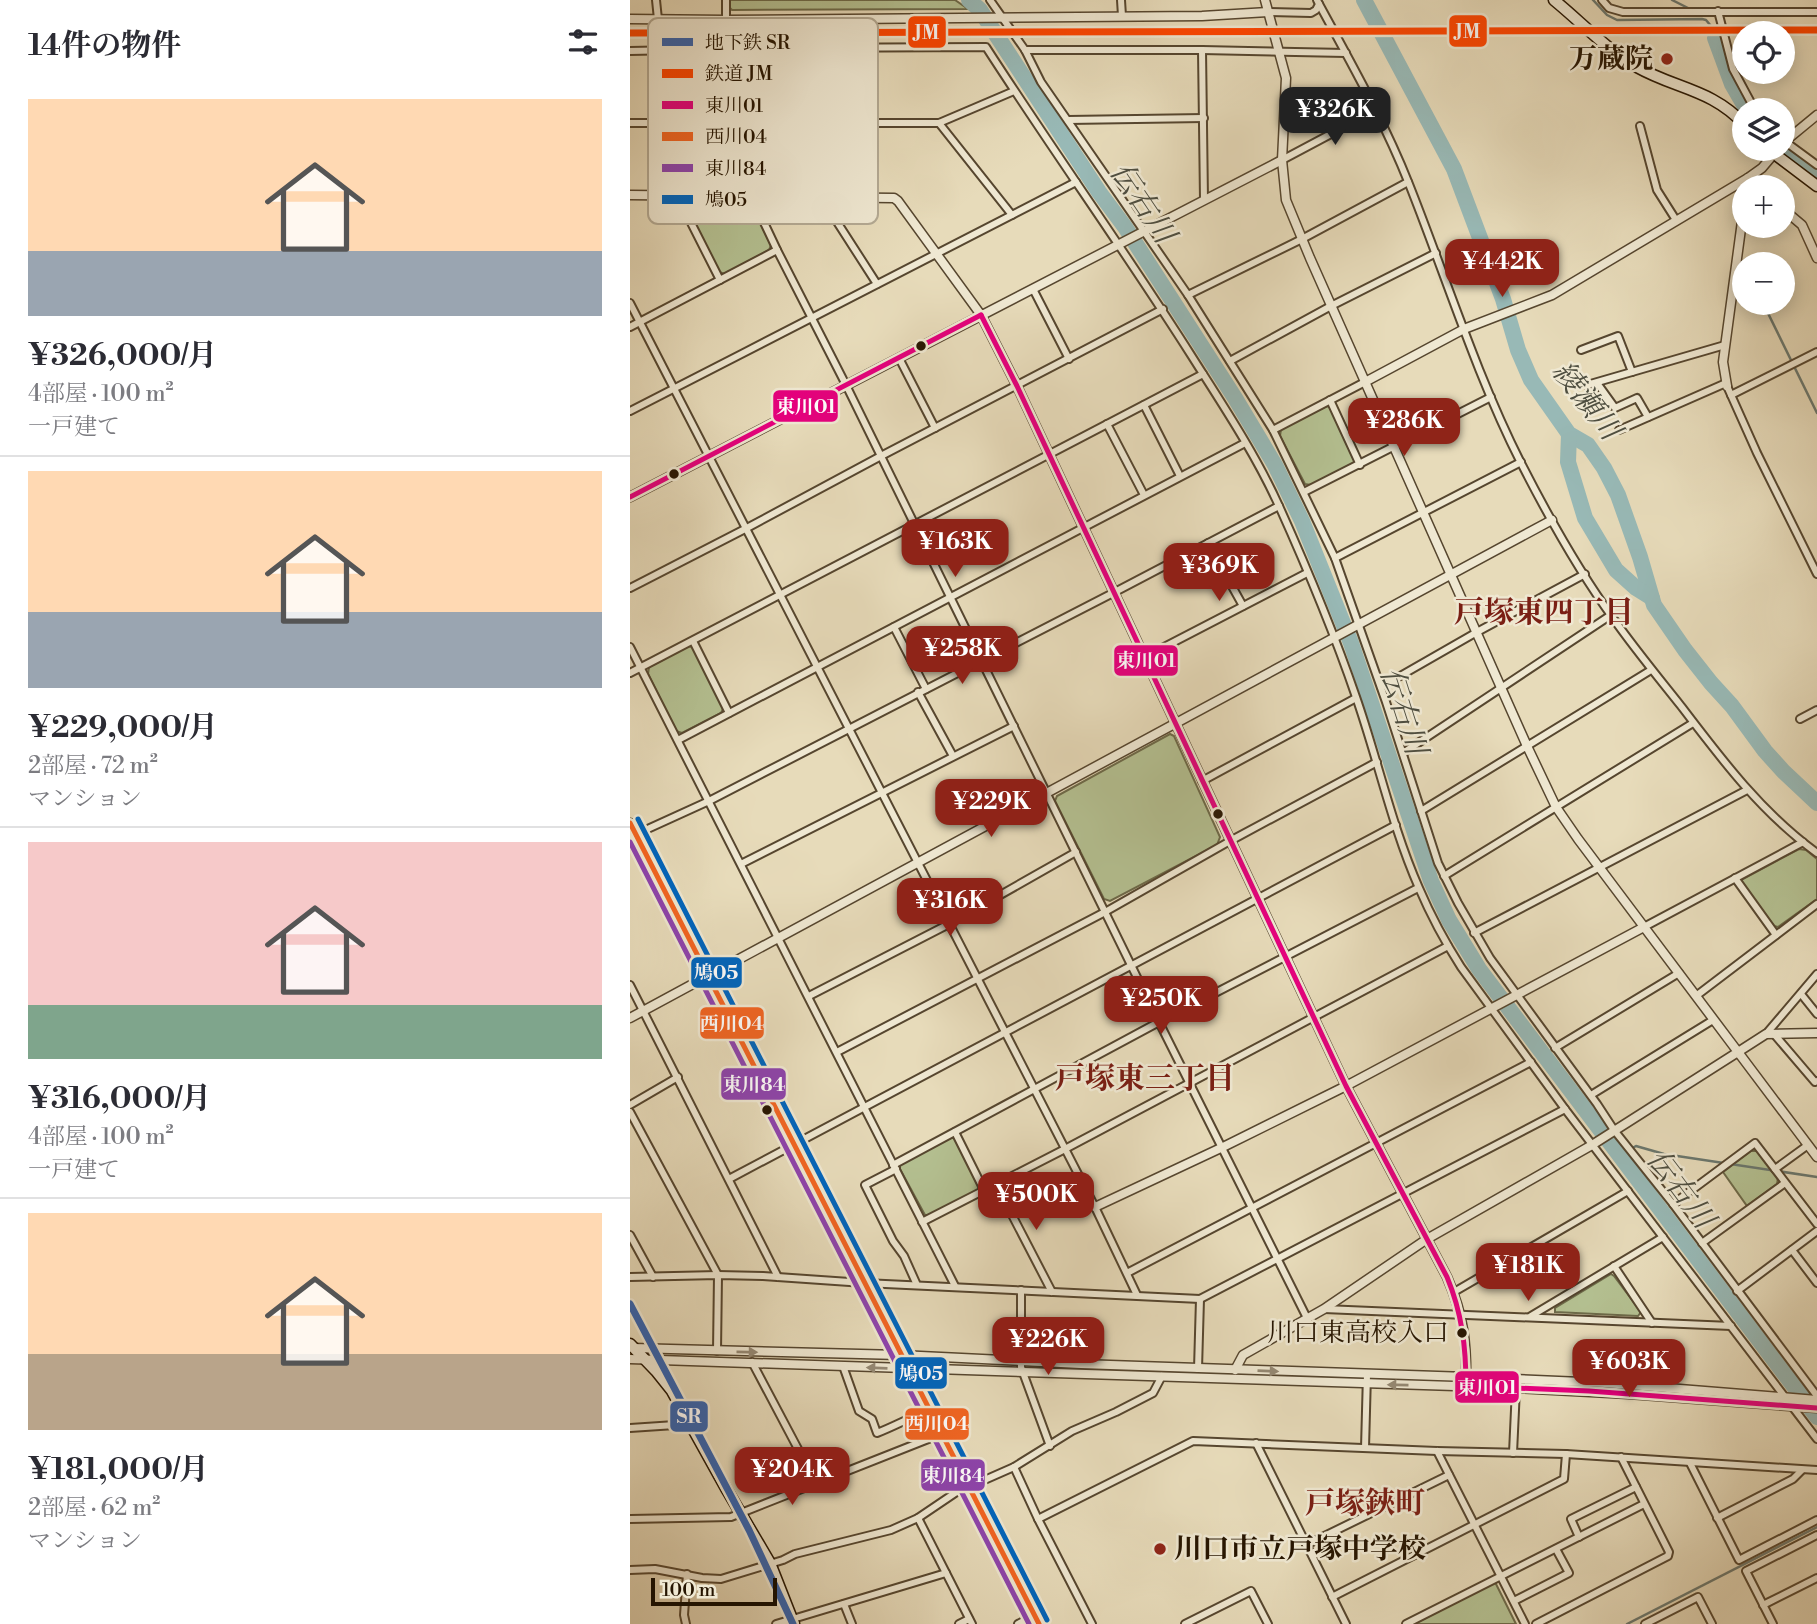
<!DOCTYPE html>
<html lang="ja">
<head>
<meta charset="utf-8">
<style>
	body { margin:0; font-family:"Libre Bodoni","Noto Serif JP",serif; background:#f2f2f3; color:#2b2b33; height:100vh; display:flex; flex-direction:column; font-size:26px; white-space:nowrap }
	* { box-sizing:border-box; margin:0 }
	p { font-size:23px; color:#7c7c81 }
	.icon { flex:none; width:38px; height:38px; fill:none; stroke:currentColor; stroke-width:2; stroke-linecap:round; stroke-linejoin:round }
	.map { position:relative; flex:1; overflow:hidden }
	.drawer { display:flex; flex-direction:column; background:#fff; width:630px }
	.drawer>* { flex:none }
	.buttons { position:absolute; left:1102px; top:21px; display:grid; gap:14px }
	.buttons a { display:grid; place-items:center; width:63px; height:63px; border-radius:50%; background:#fff; box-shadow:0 4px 18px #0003; font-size:35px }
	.scale { position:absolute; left:21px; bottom:18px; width:126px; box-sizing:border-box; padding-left:7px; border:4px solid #261501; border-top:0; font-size:19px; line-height:24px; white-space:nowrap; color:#261501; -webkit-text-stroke:5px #efe8d2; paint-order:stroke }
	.price { position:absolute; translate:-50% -60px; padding:0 16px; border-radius:14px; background:#8f2418; color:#fff; font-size:23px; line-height:46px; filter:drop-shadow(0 2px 4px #0008) }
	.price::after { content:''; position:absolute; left:50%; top:42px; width:21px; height:16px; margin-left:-10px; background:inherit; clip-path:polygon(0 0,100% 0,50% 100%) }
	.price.current { background:#222; color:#fff }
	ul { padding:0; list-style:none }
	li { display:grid; align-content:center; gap:14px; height:371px; padding:0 28px }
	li+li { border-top:2px solid #e1e1e2 }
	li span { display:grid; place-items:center; height:217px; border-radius:0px; color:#555 }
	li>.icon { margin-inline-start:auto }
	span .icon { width:126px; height:126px; fill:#fffc; stroke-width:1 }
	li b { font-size:30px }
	h2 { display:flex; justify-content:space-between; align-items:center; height:84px; padding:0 28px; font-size:30px }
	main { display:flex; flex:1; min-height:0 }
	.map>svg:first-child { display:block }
</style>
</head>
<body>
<main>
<section class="drawer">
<h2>14件の物件<svg class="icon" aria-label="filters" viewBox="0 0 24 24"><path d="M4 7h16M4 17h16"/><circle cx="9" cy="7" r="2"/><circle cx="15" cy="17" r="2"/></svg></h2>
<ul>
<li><span style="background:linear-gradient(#ffd9b3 70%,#9aa5b1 0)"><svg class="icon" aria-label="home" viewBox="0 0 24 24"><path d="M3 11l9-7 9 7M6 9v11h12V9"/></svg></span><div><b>¥326,000/月</b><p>4部屋 · 100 m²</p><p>一戸建て</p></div></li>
<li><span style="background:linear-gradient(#ffd9b3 65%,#9aa5b1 0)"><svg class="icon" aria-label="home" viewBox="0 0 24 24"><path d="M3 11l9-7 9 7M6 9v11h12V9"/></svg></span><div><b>¥229,000/月</b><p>2部屋 · 72 m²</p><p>マンション</p></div></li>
<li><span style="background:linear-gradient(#f6c9c9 75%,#7fa58c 0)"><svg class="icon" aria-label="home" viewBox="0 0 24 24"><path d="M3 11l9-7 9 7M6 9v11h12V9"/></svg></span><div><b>¥316,000/月</b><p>4部屋 · 100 m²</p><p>一戸建て</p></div></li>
<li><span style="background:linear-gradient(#ffd9b3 65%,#b9a48a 0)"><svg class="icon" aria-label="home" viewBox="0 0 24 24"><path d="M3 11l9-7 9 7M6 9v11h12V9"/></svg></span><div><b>¥181,000/月</b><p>2部屋 · 62 m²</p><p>マンション</p></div></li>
</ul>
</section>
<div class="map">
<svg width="1187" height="1624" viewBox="0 0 1187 1624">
	<rect width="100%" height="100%" fill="#e7dbba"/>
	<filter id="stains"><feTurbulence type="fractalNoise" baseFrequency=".00286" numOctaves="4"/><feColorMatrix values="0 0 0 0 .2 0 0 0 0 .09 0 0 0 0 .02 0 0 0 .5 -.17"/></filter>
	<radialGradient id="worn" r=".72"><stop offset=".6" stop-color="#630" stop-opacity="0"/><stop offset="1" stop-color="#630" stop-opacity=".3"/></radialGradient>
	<!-- green -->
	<g fill="#b4c091" stroke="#6d6a49" stroke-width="2">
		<polygon points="99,0 325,0 338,9 102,10 99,7"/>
		<polygon points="61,203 117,203 121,205 141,245 139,250 95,274 89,272 57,209"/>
		<polygon points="697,406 700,407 724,460 724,463 681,485 675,484 650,436 651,429"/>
		<polygon points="58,646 63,647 94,707 91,713 52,733 46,731 18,674 19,667"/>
		<polygon points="540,734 544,736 590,837 587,845 480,901 474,899 425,801 427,796"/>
		<polygon points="1169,849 1176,850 1187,859 1187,899 1148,927 1144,926 1110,882 1111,880"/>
		<polygon points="321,1138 325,1138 348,1185 348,1190 300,1215 295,1215 270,1169 270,1164"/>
		<polygon points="1121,1151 1128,1151 1148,1178 1147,1184 1117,1206 1093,1172"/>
		<polygon points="981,1274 984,1276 1011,1312 1008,1316 925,1312 925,1308"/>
		<polygon points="865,1582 886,1624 784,1624"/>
	</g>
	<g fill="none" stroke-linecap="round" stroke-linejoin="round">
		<!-- stream -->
		<g stroke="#6a776e" stroke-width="2.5">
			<polyline points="963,0 977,15 987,20 1072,19 1076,20 1081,26"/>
			<polyline points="1042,0 1058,8"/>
			<polyline points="1133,303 1187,413"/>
			<polyline points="990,1155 1006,1146 1034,1154 1187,1177"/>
			<polyline points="997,1624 1187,1527"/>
		</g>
		<!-- river -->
		<g stroke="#98b9b6" stroke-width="16">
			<polyline points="339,0 350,10 469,192 495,227 605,398 645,465 672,521 721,643 801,881 819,920 849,969 1187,1417"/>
			<polyline points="734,0 824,169 873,299 888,350 901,380 939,434 958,445 974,468 988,495 1010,557 1024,605 1055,650 1081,683 1102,706 1135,751 1153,771 1187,803"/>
			<polyline points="1085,38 1102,84 1117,110"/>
			<polyline points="1155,150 1187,174"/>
			<polyline points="939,434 938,462 955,518 986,570 1006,588 1022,598"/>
		</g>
		<!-- minor-tunnel -->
		<polyline stroke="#cabd9e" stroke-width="6" stroke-dasharray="6 3" stroke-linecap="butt" points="28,44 29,29"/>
		<!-- minor casing -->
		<g stroke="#56462f" stroke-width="10">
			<g id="minor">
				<polyline points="26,0 29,29"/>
				<polyline points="96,0 96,20"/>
				<polyline points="360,0 395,50 411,82 558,295 643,430 705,558 756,702 808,863 828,903 860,958 967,1104 984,1130 1043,1204 1187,1396"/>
				<polyline points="491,0 492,16"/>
				<polyline points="972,0 979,8 993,12 1187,12"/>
				<path d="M 689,4 C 721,63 754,121 779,184 C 816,277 846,374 891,463 C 918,516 948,570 983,618 C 1004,648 1028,677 1051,706 C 1092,760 1132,813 1187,853"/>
				<polyline points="1088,11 1103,69 1125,110"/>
				<polyline points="638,12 681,13 686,10 689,4 687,0"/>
				<polyline points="28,44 30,195"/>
				<polyline points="191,48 191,197 247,284"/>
				<polyline points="395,50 572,50 716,53"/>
				<polyline points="572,50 574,200"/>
				<path d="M 0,51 L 148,48 L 356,47 C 423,151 495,251 561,355 C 592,404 625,453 649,506 C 677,568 704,633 726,697 C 748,760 762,827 789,888 C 801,916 815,942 831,967 L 935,1109 L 1187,1439"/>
				<polyline points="438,120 574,118"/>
				<polyline points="0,123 309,123 384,91"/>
				<polyline points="309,123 382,215"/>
				<polyline points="1010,126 1027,190 1046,220"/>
				<polyline points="1153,140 1187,165"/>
				<polyline points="652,160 746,110"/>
				<polyline points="48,195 51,203 90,280"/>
				<polyline points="122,197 147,250 216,385 529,1022 677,1318"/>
				<polyline points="403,289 439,359"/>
				<polyline points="558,295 672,239 778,182"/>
				<polyline points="0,303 465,1207 507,1295"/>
				<polyline points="0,327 147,250"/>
				<polyline points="951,350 988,336 1002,372"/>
				<polyline points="269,358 305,428"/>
				<polyline points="600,361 701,306 806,253"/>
				<polyline points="967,383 985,408 1007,398 1018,417"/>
				<polyline points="957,385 1095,345"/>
				<polyline points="1097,386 1127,453 1187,574"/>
				<polyline points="1101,395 1187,352"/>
				<polyline points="700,400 730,465"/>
				<polyline points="514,405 550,476"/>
				<path d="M 0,411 C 149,335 298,258 446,182"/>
				<polyline points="477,424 514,495"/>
				<polyline points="643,430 735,382"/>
				<polyline points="989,430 1096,383"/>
				<polyline points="674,492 861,397"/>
				<polyline points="578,543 613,606"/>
				<polyline points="705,558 891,462"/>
				<polyline points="0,588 115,529 251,456 533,309"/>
				<polyline points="264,627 296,689"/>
				<polyline points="63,641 99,713"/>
				<polyline points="0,647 325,1286"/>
				<polyline points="513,658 677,573"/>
				<polyline points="0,673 573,374"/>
				<polyline points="751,687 847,632 955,574"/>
				<polyline points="288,692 323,756"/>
				<polyline points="1170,719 1187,710"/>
				<polyline points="48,740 615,443"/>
				<polyline points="773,753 981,615"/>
				<polyline points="572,781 726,698"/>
				<polyline points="791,811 1021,670"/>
				<polyline points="0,837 79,801 483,593 649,506"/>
				<polyline points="111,864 384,726"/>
				<polyline points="814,876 1063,723"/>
				<polyline points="1105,878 1146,935"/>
				<polyline points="1014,927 1173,842"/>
				<polyline points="844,933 1117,790"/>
				<polyline points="0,985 148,1277"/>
				<polyline points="1171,994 1187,1014"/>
				<polyline points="179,996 319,924 446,852"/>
				<polyline points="1066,996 1187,904"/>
				<polyline points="1136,1034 1187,974"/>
				<polyline points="1144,1034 1185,1082 1187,1081"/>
				<polyline points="925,1048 1049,973"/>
				<polyline points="207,1052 475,912 600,841 747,762"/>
				<polyline points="961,1095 1083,1020"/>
				<polyline points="0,1105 48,1077"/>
				<polyline points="0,1112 88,1275 87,1351"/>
				<polyline points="325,1132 354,1190"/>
				<polyline points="263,1165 529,1022 788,888"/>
				<polyline points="266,1169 235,1185 263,1241 274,1256 287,1285"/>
				<polyline points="1145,1169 1178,1145"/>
				<polyline points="99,1179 766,825"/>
				<polyline points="366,1184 422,1292"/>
				<polyline points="1043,1204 1125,1143 1187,1224"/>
				<polyline points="292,1222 435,1149 818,946"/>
				<polyline points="0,1235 23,1277"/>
				<polyline points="1072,1243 1155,1183"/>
				<polyline points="1162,1250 1187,1283"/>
				<polyline points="984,1266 1022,1323"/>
				<polyline points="497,1273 901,1062"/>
				<polyline points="0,1277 88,1275 133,1276 234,1283 570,1299 935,1109"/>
				<polyline points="391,1290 391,1367 420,1446"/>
				<polyline points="1107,1291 1187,1231"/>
				<polyline points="824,1292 998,1191"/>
				<polyline points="694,1309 1101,1326"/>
				<polyline points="901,1316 1033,1237"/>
				<polyline points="122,1362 186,1483"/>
				<path d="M 213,1366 L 229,1411 L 242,1419 L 247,1433 C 265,1426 281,1417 299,1410"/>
				<polyline points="568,1369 570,1299"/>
				<polyline points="0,1428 60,1424"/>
				<polyline points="626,1443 716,1624"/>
				<polyline points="735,1448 737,1374"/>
				<polyline points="807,1451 895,1624"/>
				<polyline points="883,1453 886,1388"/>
				<polyline points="1060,1463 1109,1560 1187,1520"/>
				<polyline points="384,1467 408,1519 462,1624"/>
				<polyline points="288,1518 342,1624"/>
				<polyline points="1087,1518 1163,1479 1172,1470"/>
				<polyline points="0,1519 101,1517 311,1434"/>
				<polyline points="408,1519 563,1441 807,1451 936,1454 1187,1470"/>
				<polyline points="949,1537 941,1519 1006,1487"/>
				<polyline points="676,1545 819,1475"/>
				<polyline points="0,1570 25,1569 72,1578 91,1579 153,1560 165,1554 261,1530 288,1518 325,1493 384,1467 442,1431 486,1412 523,1393 532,1376"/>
				<polyline points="702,1597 934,1479 936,1454"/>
				<polyline points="884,1601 939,1573 926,1549"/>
				<polyline points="214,1604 222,1624"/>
				<polyline points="1133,1605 1187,1578"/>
				<polyline points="56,1624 54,1615 57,1574"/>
				<polyline points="146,1624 316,1573"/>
				<polyline points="329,1624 339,1619"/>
				<polyline points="388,1624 405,1615"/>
				<polyline points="555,1624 621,1591 638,1624"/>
				<polyline points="776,1624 1014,1504"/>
				<polyline points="906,1624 1038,1556 1039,1552 991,1457"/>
				<polyline points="1015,1624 1068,1597 1082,1624"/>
				<polyline points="1143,1624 1116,1571 1187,1535"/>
			</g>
		</g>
		<!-- tertiary casing -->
		<g stroke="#56462f" stroke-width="11">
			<g id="tertiary">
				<polyline points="0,19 96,20 572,16 638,12"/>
				<polyline points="1153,143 1187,115"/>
				<polyline points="1117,187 1118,178 1129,187"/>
				<path d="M 0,195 L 264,198 L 268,201 L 351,315 L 387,386 L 716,1086 L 817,1277 C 834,1316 837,1344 836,1386"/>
				<polyline points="1153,209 1172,225 1187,258"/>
				<polyline points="735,382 834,329 922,295 1118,178 1132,168 1148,149"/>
				<polyline points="1097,386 1093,362 1115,199"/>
				<polyline points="0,497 652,160"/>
				<polyline points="0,823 409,1624"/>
				<polyline points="0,1018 922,520"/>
				<polyline points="1187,1033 1136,1034 1108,1052 1187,1157"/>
				<polyline points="465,1207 593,1147 716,1086 1014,927"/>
				<polyline points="3,1348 270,1355 451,1364 837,1377 975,1383 1187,1400"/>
				<polyline points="0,1359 886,1388 998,1394 1187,1408"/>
				<polyline points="605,1370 613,1355 694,1309 797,1239 962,1145 1108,1052 948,839 926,807 897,746 680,258 656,200 652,160 656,78 635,0"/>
			</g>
		</g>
		<!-- secondary casing -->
		<g stroke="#261501" stroke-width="13">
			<g id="secondary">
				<path d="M 924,0 C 951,22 977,50 1007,67 C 1046,89 1082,89 1115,125"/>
				<polyline points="1138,149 1187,186"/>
				<polyline points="0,1344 26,1371 42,1391 97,1490 140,1563 164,1624"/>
			</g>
		</g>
		<!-- minor -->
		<use href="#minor" stroke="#efe8d2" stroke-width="6"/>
		<!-- tertiary -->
		<use href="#tertiary" stroke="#efe8d2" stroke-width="8"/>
		<!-- secondary -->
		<use href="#secondary" stroke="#efe8d2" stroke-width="10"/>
		<!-- bus-1 casing -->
		<g stroke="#efe8d2" stroke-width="10">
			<g id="bus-1">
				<path d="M 351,315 L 387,386 L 716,1086 L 817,1277 C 832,1313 836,1347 836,1386 L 959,1391 L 1187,1408"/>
				<polyline points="0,497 351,315"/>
			</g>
		</g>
		<!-- bus-2 casing -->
		<g stroke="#efe8d2" stroke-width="10">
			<polyline id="bus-2" points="0,823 409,1624"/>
		</g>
		<!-- bus-3 casing -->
		<g stroke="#efe8d2" stroke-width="10">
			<polyline id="bus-3" points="0,842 399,1624"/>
		</g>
		<!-- bus-4 casing -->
		<g stroke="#efe8d2" stroke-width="10">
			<polyline id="bus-4" points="8,819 417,1620"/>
		</g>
		<!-- bus-1 -->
		<use href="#bus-1" stroke="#e5007d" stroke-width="5"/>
		<!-- bus-2 -->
		<use href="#bus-2" stroke="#f26522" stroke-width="5"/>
		<!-- bus-3 -->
		<use href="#bus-3" stroke="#8e44ad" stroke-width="5"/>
		<!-- bus-4 -->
		<use href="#bus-4" stroke="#0065bd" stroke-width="5"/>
		<!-- rail-1 casing -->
		<g stroke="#efe8d2" stroke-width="12">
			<polyline id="rail-1" points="0,33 1187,30"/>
		</g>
		<!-- rail-1 -->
		<use href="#rail-1" stroke="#ff4500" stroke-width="7"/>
		<!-- metro-1 casing -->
		<g stroke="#efe8d2" stroke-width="12">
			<polyline id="metro-1" points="0,1304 119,1530 163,1624"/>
		</g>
		<!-- metro-1 -->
		<use href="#metro-1" stroke="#3564af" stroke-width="7"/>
	</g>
	<!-- one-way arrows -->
	<defs><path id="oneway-solid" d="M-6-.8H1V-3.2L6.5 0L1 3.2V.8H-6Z" transform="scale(1.75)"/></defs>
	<g fill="#958974">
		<use href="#oneway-solid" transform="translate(117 1352) rotate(1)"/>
		<use href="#oneway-solid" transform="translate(247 1368) rotate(-178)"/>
		<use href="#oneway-solid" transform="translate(638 1371) rotate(2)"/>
		<use href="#oneway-solid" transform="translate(768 1385) rotate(-179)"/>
	</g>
	<!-- markers -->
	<g fill="#8f2418" stroke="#efe8d2" stroke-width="2.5">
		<circle cx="1037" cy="59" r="7"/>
		<circle cx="530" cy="1549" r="7"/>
	</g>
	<g fill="#261501" stroke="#efe8d2" stroke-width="2.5">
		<circle cx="291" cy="346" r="6"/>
		<circle cx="44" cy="474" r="6"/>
		<circle cx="588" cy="814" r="6"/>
		<circle cx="137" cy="1110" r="6"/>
		<circle cx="832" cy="1333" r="6"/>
	</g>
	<g text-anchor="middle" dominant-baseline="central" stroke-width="5" stroke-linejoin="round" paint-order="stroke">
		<!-- bus labels -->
		<g font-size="26" fill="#261501" stroke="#efe8d2" text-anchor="end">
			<text x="819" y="1333">川口東高校入口</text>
		</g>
		<!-- poi labels -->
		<g font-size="28" font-weight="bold" fill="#261501" stroke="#efe8d2" text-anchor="end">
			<text x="1023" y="59">万蔵院</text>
			<text x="544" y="1549" text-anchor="start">川口市立戸塚中学校</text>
		</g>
		<!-- water labels -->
		<g font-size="30" font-style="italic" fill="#4e4e40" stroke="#efe8d2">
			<text transform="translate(512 203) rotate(56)">伝右川</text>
			<text transform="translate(956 401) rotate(52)">綾瀬川</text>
			<text transform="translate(773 711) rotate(72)">伝右川</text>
			<text transform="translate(1050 1189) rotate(53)">伝右川</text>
		</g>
		<!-- neighbourhood labels -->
		<g font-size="30" font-weight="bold" fill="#7a1f14" stroke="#efe8d2">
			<text x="914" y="613">戸塚東四丁目</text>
			<text x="515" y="1079">戸塚東三丁目</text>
			<text x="735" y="1504">戸塚鋏町</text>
		</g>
	</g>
	<!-- legend -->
	<rect x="18" y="18" width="230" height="206" rx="10" fill="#efe8d2" stroke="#b3a993" stroke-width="2"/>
	<rect x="32" y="38" width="31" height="8" fill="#3564af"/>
	<rect x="32" y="69" width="31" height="9" fill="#ff4500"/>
	<rect x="32" y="101" width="31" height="8" fill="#e5007d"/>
	<rect x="32" y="132" width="31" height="9" fill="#f26522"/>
	<rect x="32" y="164" width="31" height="8" fill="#8e44ad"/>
	<rect x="32" y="195" width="31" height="9" fill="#0065bd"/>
	<g font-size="19" fill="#261501">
		<text x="75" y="49">地下鉄 SR</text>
		<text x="75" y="80">鉄道 JM</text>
		<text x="75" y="112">東川01</text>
		<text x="75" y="143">西川04</text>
		<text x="75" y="175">東川84</text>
		<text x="75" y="206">鳩05</text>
	</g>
	<g stroke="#efe8d2" stroke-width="2.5">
		<rect x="818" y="14" width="40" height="34" rx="7" fill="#ff4500"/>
		<rect x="277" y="15" width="40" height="34" rx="7" fill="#ff4500"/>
		<rect x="142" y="389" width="67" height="34" rx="7" fill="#e5007d"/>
		<rect x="483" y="644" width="66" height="33" rx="7" fill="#e5007d"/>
		<rect x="60" y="956" width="53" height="33" rx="7" fill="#0065bd"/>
		<rect x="69" y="1006" width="66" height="34" rx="7" fill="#f26522"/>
		<rect x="90" y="1067" width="67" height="34" rx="7" fill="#8e44ad"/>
		<rect x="264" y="1356" width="54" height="34" rx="7" fill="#0065bd"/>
		<rect x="824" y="1370" width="66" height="34" rx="7" fill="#e5007d"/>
		<rect x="39" y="1400" width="40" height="33" rx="7" fill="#3564af"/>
		<rect x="274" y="1407" width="66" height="34" rx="7" fill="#f26522"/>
		<rect x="290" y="1458" width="66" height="34" rx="7" fill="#8e44ad"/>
	</g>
	<g font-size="19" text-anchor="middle" font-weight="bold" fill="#fff">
		<text x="838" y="38">JM</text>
		<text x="297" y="39">JM</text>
		<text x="176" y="413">東川01</text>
		<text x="516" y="667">東川01</text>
		<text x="86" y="979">鳩05</text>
		<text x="102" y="1030">西川04</text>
		<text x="124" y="1091">東川84</text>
		<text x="291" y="1380">鳩05</text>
		<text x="857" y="1394">東川01</text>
		<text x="59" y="1423">SR</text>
		<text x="307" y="1430">西川04</text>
		<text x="323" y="1482">東川84</text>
	</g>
	<rect width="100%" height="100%" filter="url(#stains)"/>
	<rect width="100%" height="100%" fill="url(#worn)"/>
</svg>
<div class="buttons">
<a><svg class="icon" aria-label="locate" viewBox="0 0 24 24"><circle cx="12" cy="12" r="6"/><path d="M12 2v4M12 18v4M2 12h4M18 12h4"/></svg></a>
<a><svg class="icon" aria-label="layers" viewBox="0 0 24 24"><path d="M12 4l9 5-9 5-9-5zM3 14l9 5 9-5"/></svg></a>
<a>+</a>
<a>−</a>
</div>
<div class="scale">100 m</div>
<b class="price current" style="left:705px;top:147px">¥326K</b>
<b class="price" style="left:872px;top:299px">¥442K</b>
<b class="price" style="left:774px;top:458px">¥286K</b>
<b class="price" style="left:325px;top:579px">¥163K</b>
<b class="price" style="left:589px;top:603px">¥369K</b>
<b class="price" style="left:332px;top:686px">¥258K</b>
<b class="price" style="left:361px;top:839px">¥229K</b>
<b class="price" style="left:320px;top:938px">¥316K</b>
<b class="price" style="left:531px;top:1036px">¥250K</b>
<b class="price" style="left:406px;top:1232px">¥500K</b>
<b class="price" style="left:898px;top:1303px">¥181K</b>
<b class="price" style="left:418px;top:1377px">¥226K</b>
<b class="price" style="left:999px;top:1399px">¥603K</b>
<b class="price" style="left:162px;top:1507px">¥204K</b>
</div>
</main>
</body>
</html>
